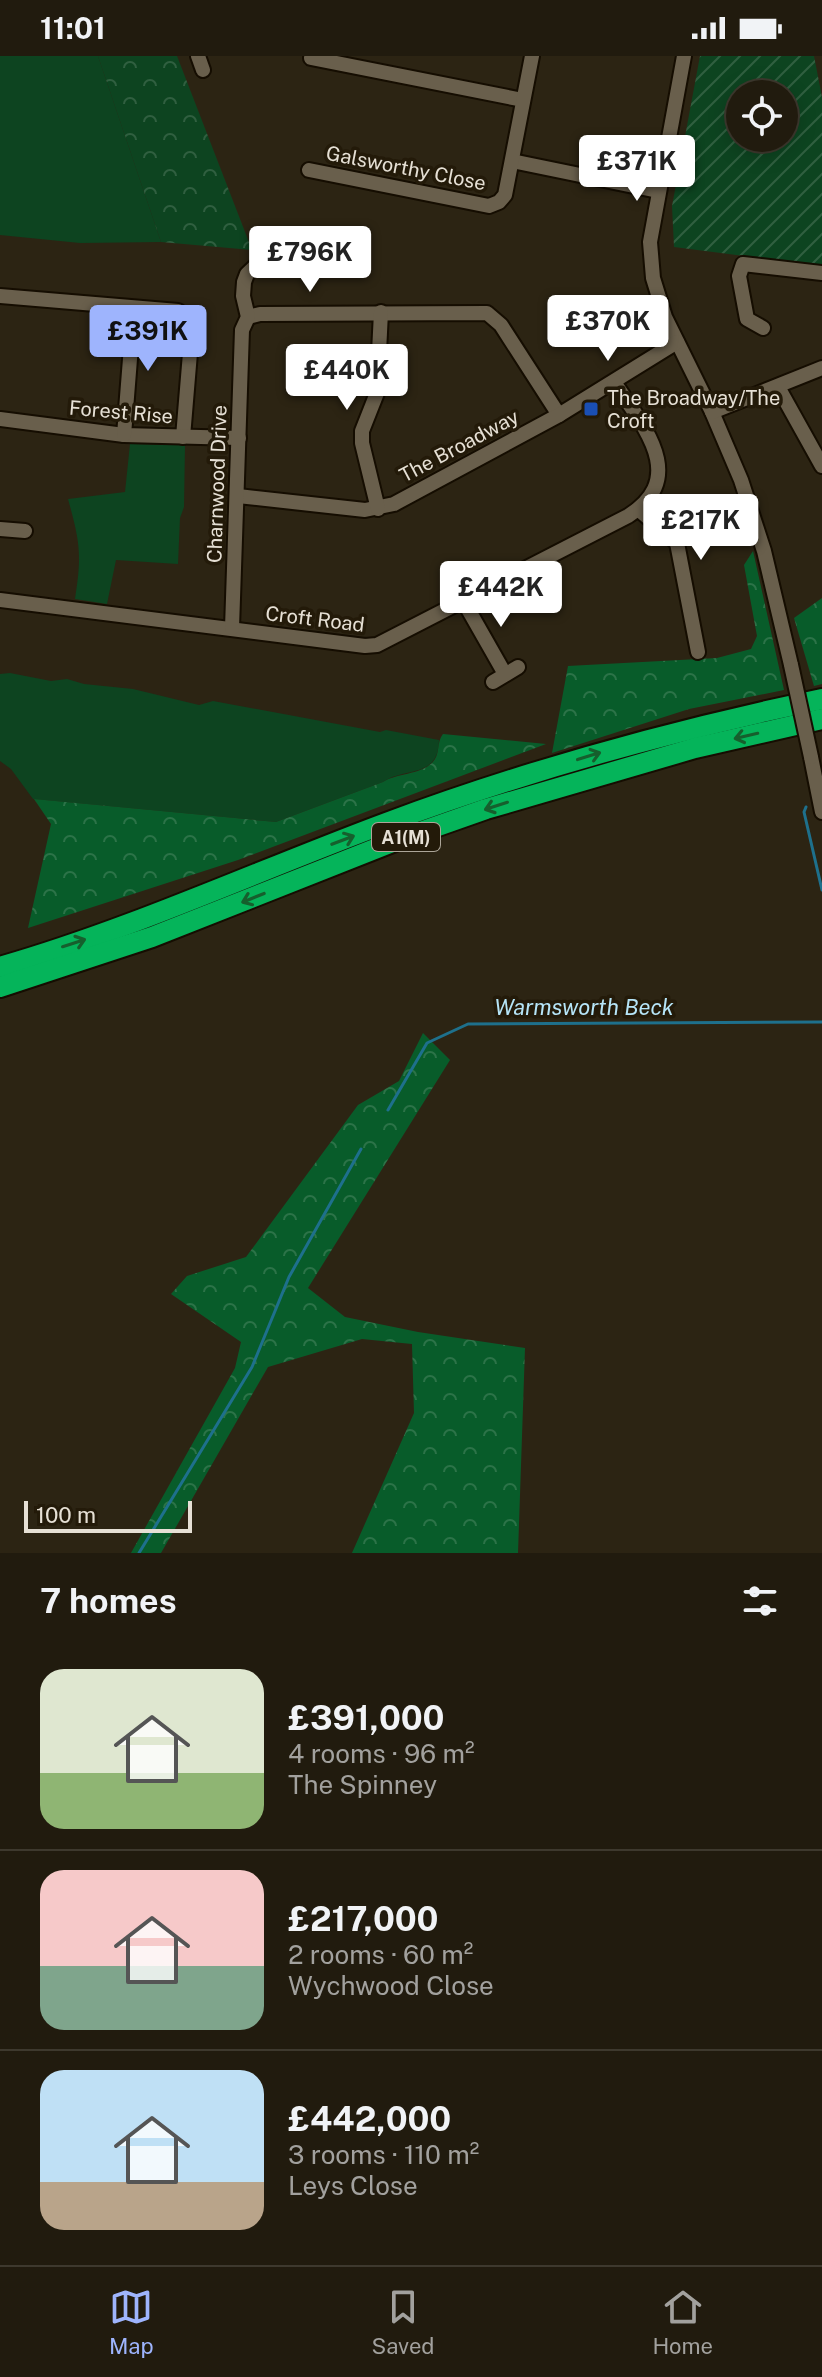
<!DOCTYPE html>
<html lang="en">
<head>
<meta charset="utf-8">
<style>
	body { margin:0; font-family:"Public Sans",sans-serif; background:#292417; color:#f1f3f6; height:100vh; display:flex; flex-direction:column; font-size:30px; white-space:nowrap }
	* { box-sizing:border-box; margin:0 }
	p { font-size:26px; color:#a2a19e }
	.icon { flex:none; width:44px; height:44px; fill:none; stroke:currentColor; stroke-width:2; stroke-linecap:round; stroke-linejoin:round }
	.map { position:relative; height:1497px; overflow:hidden }
	.side { display:flex; flex-direction:column; background:#211b0e; flex:1 }
	.side>* { flex:none }
	.tools { position:absolute; left:726px; top:24px; display:grid; gap:16px }
	.tools a { display:grid; place-items:center; width:72px; height:72px; border-radius:50%; background:#211b0e; box-shadow:0 4px 20px #0003,0 0 0 2px #3e392e; font-size:40px }
	.scale { position:absolute; left:24px; bottom:20px; width:168px; box-sizing:border-box; padding-left:8px; border:4px solid #e6e0d5; border-top:0; font-size:22px; line-height:28px; white-space:nowrap; color:#e6e0d5; -webkit-text-stroke:6px #231a09; paint-order:stroke }
	.price { position:absolute; translate:-50% -68px; padding:0 18px; border-radius:8px; background:#fff; color:#222; font-size:26px; line-height:52px; filter:drop-shadow(0 2px 4px #0008) }
	.price::after { content:''; position:absolute; left:50%; top:48px; width:24px; height:18px; margin-left:-12px; background:inherit; clip-path:polygon(0 0,100% 0,50% 100%) }
	.price.selected { background:#9eb4fd; color:#111 }
	ul { padding:0; list-style:none }
	li { display:flex; align-items:center; gap:24px; height:200px; padding:0 40px }
	li+li { border-top:2px solid #3e392e }
	li span { display:grid; place-items:center; flex:none; width:224px; height:160px; border-radius:24px; color:#555 }
	li>.icon { margin-inline-start:auto }
	span .icon { width:96px; height:96px; fill:#fffc; stroke-width:1 }
	li b { font-size:34px }
	h2 { display:flex; justify-content:space-between; align-items:center; height:96px; padding:0 40px; font-size:34px }
	.status { display:flex; justify-content:space-between; align-items:center; height:56px; padding:0 40px; background:#211b0e; direction:ltr }
	.status svg { height:22px; fill:currentColor }
	.dock { display:flex; justify-content:space-around; align-items:center; height:112px; border-top:2px solid #3e392e; background:#211b0e; font-size:22px; color:#a2a19e }
	.dock a { display:grid; justify-items:center; gap:4px }
	.dock .selected { color:#9eb4fd }
	.map>svg:first-child { display:block }
</style>
</head>
<body>
<div class="status"><b>11:01</b><svg viewBox="0 0 49 12"><path d="M0 12V9h3v3zM5 12V6h3v6zM10 12V3h3v9zM15 12V0h3v12zM26 1h20v11H26zM47 4h2v5h-2z"/></svg></div>
<div class="map">
<svg width="822" height="1497" viewBox="0 0 822 1497">
	<defs>
		<pattern id="forest-crowns" width="20" height="18" patternUnits="userSpaceOnUse" patternTransform="scale(2)"><rect width="20" height="18" fill="#085c2a"/><path d="M2 6a3 3 0 1 1 6 0M12 15a3 3 0 1 1 6 0" fill="none" stroke="#2c7348"/></pattern>
		<pattern id="park-crowns" width="20" height="18" patternUnits="userSpaceOnUse" patternTransform="scale(2)"><rect width="20" height="18" fill="#0d4420"/><path d="M2 6a3 3 0 1 1 6 0M12 15a3 3 0 1 1 6 0" fill="none" stroke="#305f40"/></pattern>
		<pattern id="garden-furrows" width="10" height="10" patternUnits="userSpaceOnUse" patternTransform="scale(2)"><rect width="10" height="10" fill="#0d4420"/><path d="M-1 1l2-2M0 10L10 0M9 11l2-2" fill="none" stroke="#305f40"/></pattern>
	</defs>
	<rect width="100%" height="100%" fill="#2c2413"/>
	<!-- grass -->
	<g fill="#0d4420">
		<polygon points="0,0 98,0 161,186 80,187 0,179"/>
		<path d="M 130,388 L 185,389 L 184,451 L 180,462 L 178,508 L 116,504 L 107,548 L 75,543 C 82,499 80,486 68,443 L 125,436 Z"/>
		<path d="M 10,617 L 51,625 L 67,623 L 84,628 L 133,633 L 199,649 L 213,645 L 380,676 L 386,674 L 439,684 C 438,723 407,710 383,726 L 276,766 L 33,743 L 11,713 L 0,705 L 0,618 Z"/>
	</g>
	<!-- forest -->
	<g fill="url(#forest-crowns)">
		<polygon points="753,495 784,634 689,653 552,697 568,610 717,602 751,593 757,580 744,509"/>
		<polygon points="822,542 822,628 814,630 794,562"/>
		<path d="M 443,678 L 546,688 L 238,804 L 28,872 L 51,768 L 34,743 L 276,766 L 383,726 C 397,717 419,719 432,707 C 441,698 436,687 443,678 Z"/>
		<polygon points="423,977 450,1004 308,1232 345,1261 418,1276 525,1292 518,1497 352,1497 414,1357 412,1288 362,1283 268,1311 161,1497 131,1497 235,1312 241,1286 171,1238 187,1220 246,1201 358,1049 399,1025"/>
	</g>
	<!-- park -->
	<polygon fill="url(#park-crowns)" points="98,0 177,0 252,194 161,186"/>
	<!-- garden -->
	<path fill="url(#garden-furrows)" fill-rule="evenodd" d="M 700,0 L 814,0 L 822,41 L 822,210 L 674,191 L 672,150 ZM 740,38 L 784,38 L 784,82 L 740,82 Z"/>
	<g fill="none" stroke-linecap="round" stroke-linejoin="round">
		<!-- stream -->
		<g stroke="#1e708c" stroke-width="3">
			<polyline points="806,751 804,756 822,834"/>
			<polyline points="388,1054 427,987 468,968 822,966"/>
			<polyline points="139,1497 252,1311 289,1221 361,1093"/>
		</g>
		<!-- minor casing -->
		<g stroke="#150d01" stroke-width="18">
			<g id="minor">
				<polyline points="198,0 203,14"/>
				<polyline points="684,0 650,186 653,222 665,261 712,356 741,424 764,495 791,609"/>
				<polyline points="311,2 523,44"/>
				<polyline points="512,105 658,135"/>
				<polyline points="309,114 489,150 499,146 505,139 532,0"/>
				<polyline points="0,240 178,255 190,265 192,273 183,381"/>
				<polyline points="248,261 260,258 487,257 501,269 559,359"/>
				<polyline points="763,272 747,263 739,220 743,208 822,217"/>
				<polyline points="778,331 822,410"/>
				<polyline points="712,356 822,312"/>
				<polyline points="0,363 124,379 239,382"/>
				<polyline points="124,379 134,252"/>
				<polyline points="238,440 365,454 394,448 559,359 677,286"/>
				<polyline points="378,453 362,387 362,375 377,337 381,256"/>
				<polyline points="638,453 677,487 698,596"/>
				<polyline points="0,473 25,475"/>
				<path d="M 0,544 L 365,590 L 377,589 L 628,460 C 690,421 642,369 614,326"/>
				<polyline points="464,546 505,618"/>
				<polyline points="232,572 242,274 248,261 243,240 244,226 247,218 266,200"/>
				<polyline points="493,626 518,611"/>
				<polyline points="811,701 822,756"/>
			</g>
		</g>
		<!-- highway casing -->
		<g stroke="#150d01" stroke-width="24">
			<g id="highway">
				<path d="M 0,911 C 132,873 257,815 386,767 C 528,714 674,674 822,643"/>
				<polyline points="0,931 152,881 395,785 486,753 695,692 822,663"/>
			</g>
		</g>
		<!-- minor -->
		<use href="#minor" stroke="#695f4c" stroke-width="14"/>
		<!-- highway -->
		<use href="#highway" stroke="#05b45a" stroke-width="20"/>
		<!-- minor-bridge casing -->
		<g stroke="#150d01" stroke-width="18" stroke-linecap="butt">
			<polyline id="minor-bridge" points="791,609 811,701"/>
		</g>
		<!-- minor-bridge -->
		<use href="#minor-bridge" stroke="#695f4c" stroke-width="14"/>
	</g>
	<!-- one-way arrows -->
	<defs><path id="oneway-shaft" d="M-6 0H5M1.5-3L5.5 0L1.5 3" fill="none" stroke-width="1.6" stroke-linecap="round" stroke-linejoin="round" transform="scale(2)"/></defs>
	<g stroke="#165f2d">
		<use href="#oneway-shaft" transform="translate(746 680) rotate(167)"/>
		<use href="#oneway-shaft" transform="translate(589 700) rotate(-17)"/>
		<use href="#oneway-shaft" transform="translate(496 750) rotate(162)"/>
		<use href="#oneway-shaft" transform="translate(343 784) rotate(-21)"/>
		<use href="#oneway-shaft" transform="translate(253 842) rotate(158)"/>
		<use href="#oneway-shaft" transform="translate(74 887) rotate(-18)"/>
	</g>
	<!-- markers -->
	<rect fill="#1a4fb4" stroke="#231a09" stroke-width="3" x="583" y="345" width="16" height="16" rx="4"/>
	<g text-anchor="middle" dominant-baseline="central" stroke-width="7" stroke-linejoin="round" paint-order="stroke">
		<!-- shield labels -->
		<rect fill="#231a09" stroke="#aca598" stroke-width="2" x="372" y="767" width="68" height="28" rx="6"/>
		<g font-size="18" font-weight="bold" fill="#e6e0d5">
			<text x="406" y="781">A1(M)</text>
		</g>
		<!-- street labels -->
		<g font-size="20" fill="#e6e0d5" stroke="#231a09">
			<text transform="translate(406 112) rotate(11)">Galsworthy Close</text>
			<text transform="translate(121 356) rotate(5)">Forest Rise</text>
			<text transform="translate(459 390) rotate(-28)">The Broadway</text>
			<text transform="translate(217 428) rotate(-88)">Charnwood Drive</text>
			<text transform="translate(315 563) rotate(7)">Croft Road</text>
		</g>
		<!-- poi labels -->
		<g font-size="20" fill="#e6e0d5" stroke="#231a09" text-anchor="start">
			<text x="607" y="342">The Broadway/The<tspan x="607" dy="23">Croft</tspan></text>
		</g>
		<!-- water labels -->
		<g font-size="22" font-style="italic" fill="#b6e5f8" stroke="#231a09">
			<text x="584" y="951">Warmsworth Beck</text>
		</g>
	</g>
</svg>
<div class="tools">
<a><svg class="icon" aria-label="locate" viewBox="0 0 24 24"><circle cx="12" cy="12" r="6"/><path d="M12 2v4M12 18v4M2 12h4M18 12h4"/></svg></a>
</div>
<div class="scale">100 m</div>
<b class="price" style="left:637px;top:147px">£371K</b>
<b class="price" style="left:310px;top:238px">£796K</b>
<b class="price" style="left:608px;top:307px">£370K</b>
<b class="price selected" style="left:148px;top:317px">£391K</b>
<b class="price" style="left:347px;top:356px">£440K</b>
<b class="price" style="left:701px;top:506px">£217K</b>
<b class="price" style="left:501px;top:573px">£442K</b>
</div>
<section class="side">
<h2>7 homes<svg class="icon" aria-label="filters" viewBox="0 0 24 24"><path d="M4 7h16M4 17h16"/><circle cx="9" cy="7" r="2"/><circle cx="15" cy="17" r="2"/></svg></h2>
<ul>
<li><span style="background:linear-gradient(#dfe7d0 65%,#8fb573 0)"><svg class="icon" aria-label="home" viewBox="0 0 24 24"><path d="M3 11l9-7 9 7M6 9v11h12V9"/></svg></span><div><b>£391,000</b><p>4 rooms · 96 m²</p><p>The Spinney</p></div></li>
<li><span style="background:linear-gradient(#f6c9c9 60%,#7fa58c 0)"><svg class="icon" aria-label="home" viewBox="0 0 24 24"><path d="M3 11l9-7 9 7M6 9v11h12V9"/></svg></span><div><b>£217,000</b><p>2 rooms · 60 m²</p><p>Wychwood Close</p></div></li>
<li><span style="background:linear-gradient(#bfe0f5 70%,#b9a48a 0)"><svg class="icon" aria-label="home" viewBox="0 0 24 24"><path d="M3 11l9-7 9 7M6 9v11h12V9"/></svg></span><div><b>£442,000</b><p>3 rooms · 110 m²</p><p>Leys Close</p></div></li>
</ul>
</section>
<nav class="dock">
<a class="selected"><svg class="icon" aria-label="map" viewBox="0 0 24 24"><path d="M3 6l6-2 6 2 6-2v14l-6 2-6-2-6 2zM9 4v14M15 6v14"/></svg>Map</a>
<a><svg class="icon" aria-label="saved" viewBox="0 0 24 24"><path d="M7 4h10v16l-5-4-5 4z"/></svg>Saved</a>
<a><svg class="icon" aria-label="home" viewBox="0 0 24 24"><path d="M3 11l9-7 9 7M6 9v11h12V9"/></svg>Home</a>
</nav>
</body>
</html>
